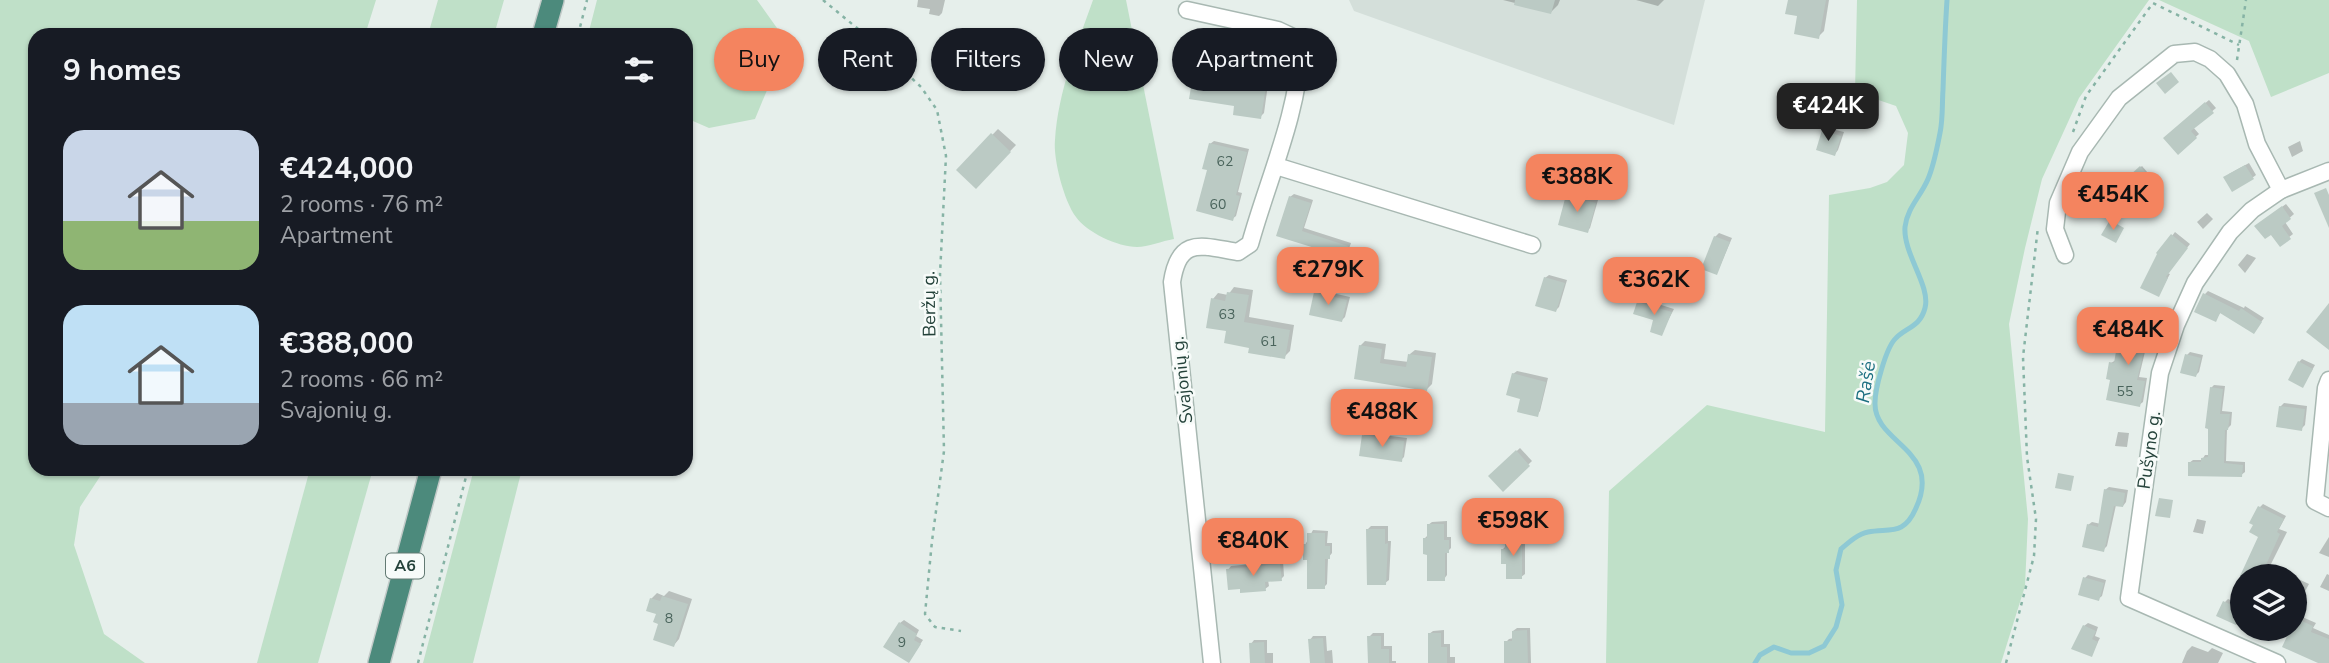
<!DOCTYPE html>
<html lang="en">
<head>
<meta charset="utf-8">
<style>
	body { margin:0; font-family:"Nunito Sans",sans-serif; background:#20242c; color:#f1f3f6; height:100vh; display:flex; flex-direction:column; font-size:26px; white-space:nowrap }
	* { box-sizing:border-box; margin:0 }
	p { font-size:23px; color:#9ea1a6 }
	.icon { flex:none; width:38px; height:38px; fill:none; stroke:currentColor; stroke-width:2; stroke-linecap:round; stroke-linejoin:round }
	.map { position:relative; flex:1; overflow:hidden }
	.side { position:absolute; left:28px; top:28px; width:665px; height:448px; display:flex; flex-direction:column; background:#171b24; border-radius:21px; box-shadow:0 2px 5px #0004 }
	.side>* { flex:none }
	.banner { position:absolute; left:714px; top:28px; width:665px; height:63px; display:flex; gap:14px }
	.fabs { position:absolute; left:2230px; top:564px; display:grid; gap:14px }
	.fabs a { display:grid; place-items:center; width:77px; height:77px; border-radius:50%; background:#171b24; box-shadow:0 2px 5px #0004; font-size:35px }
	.price { position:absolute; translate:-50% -60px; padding:0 16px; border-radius:14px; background:#f4845f; color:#111; font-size:23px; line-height:46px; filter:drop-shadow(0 2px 4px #0008) }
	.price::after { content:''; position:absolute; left:50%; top:42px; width:21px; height:16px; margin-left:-10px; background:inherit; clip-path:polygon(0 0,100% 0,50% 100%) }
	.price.on { background:#222; color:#fff }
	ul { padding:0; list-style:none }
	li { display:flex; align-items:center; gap:21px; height:175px; padding:0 35px }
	li span { display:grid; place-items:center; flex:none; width:196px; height:140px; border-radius:21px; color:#555 }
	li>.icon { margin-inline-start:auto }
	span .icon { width:84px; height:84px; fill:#fffc; stroke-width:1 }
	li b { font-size:30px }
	h2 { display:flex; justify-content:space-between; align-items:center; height:84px; padding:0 35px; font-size:30px }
	.chip { padding:0 24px; border-radius:32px; background:#171b24; box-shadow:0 2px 5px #0004; font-size:24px; line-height:63px }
	.chip.on { background:#f4845f; color:#111 }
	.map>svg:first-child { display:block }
</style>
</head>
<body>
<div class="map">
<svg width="2329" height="663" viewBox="0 0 2329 663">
	<rect width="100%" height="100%" fill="#e6efeb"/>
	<!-- built -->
	<polygon fill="#d4dfda" points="1349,0 1705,0 1674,125 1354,11"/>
	<!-- green -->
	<g fill="#bfe0c8">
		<polygon points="0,0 376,0 365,35 35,35 35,469 105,469 80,507 74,545 104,634 145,663 0,663"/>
		<polygon points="438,0 504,0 494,35 428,35"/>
		<polygon points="597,0 757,0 787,42 755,119 709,128 686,118 686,35 588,35"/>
		<path d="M 1093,0 L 1126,0 L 1174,239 C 1162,241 1148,247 1137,247 C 1118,247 1086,232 1076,217 C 1064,201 1053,159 1055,140 C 1058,92 1077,45 1093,0 Z"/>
		<polygon points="1857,0 2149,0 2079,98 2042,179 2025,248 2009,324 2028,519 2025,586 2001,663 1606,663 1609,491 1707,405 1825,432 1829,195 1870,188 1887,182 1904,165 1908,133 1896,106 1855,92"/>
		<polygon points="2159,0 2329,0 2329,73 2271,97 2249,41"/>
		<polygon points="310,469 373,469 318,663 257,663"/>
		<polygon points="474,469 522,469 473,663 423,663"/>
	</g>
	<!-- shadow -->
	<g fill="#0003">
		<polygon points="918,0 945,0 942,13 939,16 929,14 930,9 917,7"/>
		<polygon points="1503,0 1560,0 1558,5 1551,12"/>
		<polygon points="1636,0 1664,0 1658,6"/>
		<polygon points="1790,0 1829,0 1824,31 1818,37"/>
		<polygon points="869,50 881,58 872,71 866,53"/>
		<polygon points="1200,60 1226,65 1225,71 1269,77 1264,113 1260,117 1236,105 1197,64"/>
		<polygon points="2209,100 2216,108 2193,127 2199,134 2178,153 2168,135"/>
		<polygon points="1827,128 1844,132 1838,150 1835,154 1824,131"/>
		<polygon points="998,129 1016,145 976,187 958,170"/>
		<polygon points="1214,141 1249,149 1238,192 1242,193 1236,216 1232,219 1209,169 1210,144"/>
		<polygon points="2300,141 2303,151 2292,157 2288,147"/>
		<polygon points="2249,163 2256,175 2252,178 2229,174"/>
		<polygon points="2142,166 2153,179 2142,189 2131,176"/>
		<polygon points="1571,193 1598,200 1590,228 1587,231 1567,196"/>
		<polygon points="1294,194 1313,200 1304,228 1351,243 1343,266 1340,269 1320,248 1278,235 1290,197"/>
		<polygon points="2286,204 2294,214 2285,222 2293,234 2280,244 2260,223"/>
		<polygon points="2207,213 2213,219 2203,229 2197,222"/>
		<polygon points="2175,232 2190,244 2167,273 2170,274 2158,295 2172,236"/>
		<polygon points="1719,233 1732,238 1717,273 1715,237"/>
		<polygon points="2247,254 2256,258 2245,273 2238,265"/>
		<polygon points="1549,275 1567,280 1559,307 1556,310 1545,278"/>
		<polygon points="1234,287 1253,290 1249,317 1294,325 1290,351 1284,357 1251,346 1228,329 1213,299 1218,293 1228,295"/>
		<polygon points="1319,290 1350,297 1345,317 1342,320 1315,293"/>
		<polygon points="2208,291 2244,308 2245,306 2264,318 2257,328 2221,312 2215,320 2205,294"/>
		<polygon points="1642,299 1674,309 1661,334 1655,319 1638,303"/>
		<polygon points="2134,318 2152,322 2139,377 2147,378 2143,402 2139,405 2112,378 2111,363 2116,360 2120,341 2123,337 2127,338 2130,322"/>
		<polygon points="1365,341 1386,344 1384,359 1409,362 1410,354 1415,350 1436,353 1432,384 1427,389 1356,377 1360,346"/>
		<polygon points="2190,352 2203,355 2199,372 2196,375 2187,355"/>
		<polygon points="2302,359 2315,365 2303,386 2299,362"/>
		<polygon points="1517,371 1548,378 1540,411 1537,415 1522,398 1513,374"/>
		<polygon points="2214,385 2225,386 2222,411 2232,412 2231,425 2227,429 2226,461 2245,462 2245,472 2241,475 2189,463 2193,460 2202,460 2205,455 2209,455 2211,388"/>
		<polygon points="2284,403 2307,406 2305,425 2301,429 2280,407"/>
		<polygon points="2118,432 2129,433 2127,447 2115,446"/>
		<polygon points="1367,433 1407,438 1404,457 1401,460 1363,436"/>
		<polygon points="1520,448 1532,461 1503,489 1490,476"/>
		<polygon points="2109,487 2128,490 2126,502 2123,506 2116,505 2107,546 2103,550 2088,525 2092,522 2101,524 2105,490"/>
		<polygon points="2263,504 2286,516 2279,529 2287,532 2270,566 2291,576 2241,577 2261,536 2260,507"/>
		<polygon points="2197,519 2206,521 2203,534 2193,532"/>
		<polygon points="1447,521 1447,537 1451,537 1451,548 1447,552 1447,575 1444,579 1429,553 1425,538 1428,535 1428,525 1432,522"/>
		<polygon points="1371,526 1388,526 1388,541 1391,541 1389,580 1385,583 1367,530"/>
		<polygon points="1313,530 1328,531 1327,543 1332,543 1332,553 1328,558 1327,584 1324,587 1309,558 1305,545"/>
		<polygon points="1511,534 1525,534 1525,574 1521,577 1507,562 1503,549 1507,545 1507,537"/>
		<polygon points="2329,537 2329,557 2319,553"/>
		<polygon points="1283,561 1284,576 1281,579 1268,580 1269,586 1265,589 1228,570 1231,566"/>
		<polygon points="2327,574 2329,575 2329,591 2320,587"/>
		<polygon points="2088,575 2106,580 2102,596 2098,599 2085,578"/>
		<polygon points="2294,577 2309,584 2296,608 2294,608"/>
		<polygon points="669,591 692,599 679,639 674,645 661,623 651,599 657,593 664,596"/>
		<polygon points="2228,599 2242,605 2242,615 2236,623 2225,602"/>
		<polygon points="2300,616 2316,623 2313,628 2329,635 2329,663 2321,663 2294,628"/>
		<polygon points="904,620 919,630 916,636 923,640 911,658 900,623"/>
		<polygon points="2088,623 2098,627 2095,636 2100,638 2091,655 2084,626"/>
		<polygon points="1517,628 1530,628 1531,663 1506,663 1506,642 1509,639 1514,638 1513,631"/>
		<polygon points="1444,630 1444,644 1450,644 1450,657 1455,657 1455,663 1430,663 1429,634 1433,631"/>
		<polygon points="1373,633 1384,633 1384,646 1392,646 1392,661 1396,661 1396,663 1369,663 1369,637"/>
		<polygon points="1313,636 1326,636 1327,651 1332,650 1333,663 1311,663 1310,640"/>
		<polygon points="1254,640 1267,640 1267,653 1273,653 1273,663 1251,663 1251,644"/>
		<polygon points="2192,646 2208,652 2212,648 2223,653 2218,663 2182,663 2187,651"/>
	</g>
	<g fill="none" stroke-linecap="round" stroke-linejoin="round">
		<!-- stream -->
		<path stroke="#8ec9d4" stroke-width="5" d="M 1755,663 L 1760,655 L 1774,647 L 1791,653 L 1809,653 L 1824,646 L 1836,627 L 1842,605 L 1836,570 L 1841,549 C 1849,542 1858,534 1868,532 C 1890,528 1904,536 1916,508 C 1943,449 1874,444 1875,403 C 1875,389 1886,347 1896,338 C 1907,327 1920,327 1925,308 C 1931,286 1903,254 1905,227 C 1907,208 1921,196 1928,179 C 1934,165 1937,148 1940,133 C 1943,119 1942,104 1943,90 C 1944,60 1945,30 1947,0"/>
	</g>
	<!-- building -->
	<g fill="#bbcac4">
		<polygon points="1515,0 1555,0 1551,14 1514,5"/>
		<polygon points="1788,0 1826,0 1819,39 1794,34 1797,16 1785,14"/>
		<polygon points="865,52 879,62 869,77 854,67"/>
		<polygon points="1195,63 1223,68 1222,74 1267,80 1261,119 1233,115 1234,106 1189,99"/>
		<polygon points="2171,72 2179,82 2165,94 2156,83"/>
		<polygon points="2205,102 2214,113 2191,131 2197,138 2178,155 2163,138"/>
		<polygon points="1822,130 1841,136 1835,156 1816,150"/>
		<polygon points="991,133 1011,152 976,189 956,170"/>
		<polygon points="1209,143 1247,152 1236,195 1240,196 1233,221 1196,211 1207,170 1202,169"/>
		<polygon points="2245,165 2254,179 2232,192 2223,177"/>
		<polygon points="2140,166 2153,181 2142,191 2129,176"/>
		<polygon points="2326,188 2329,195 2329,228 2314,193"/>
		<polygon points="1566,195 1596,203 1588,233 1558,225"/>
		<polygon points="1289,196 1311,203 1302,231 1348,246 1340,271 1314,263 1318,249 1276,236"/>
		<polygon points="2282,206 2291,219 2282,226 2291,239 2280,247 2271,235 2265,239 2254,226"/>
		<polygon points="2110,220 2124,228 2116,243 2101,235"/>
		<polygon points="2171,234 2188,248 2166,277 2168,278 2159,297 2140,288 2157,254 2156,253"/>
		<polygon points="1714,236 1730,242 1717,275 1701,269"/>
		<polygon points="1544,277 1565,283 1556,312 1535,306"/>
		<polygon points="1227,292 1249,295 1244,322 1290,330 1285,359 1248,353 1249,348 1224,343 1226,331 1206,328 1211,298 1225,301"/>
		<polygon points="1314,292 1347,300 1342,322 1309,315"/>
		<polygon points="2203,293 2239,311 2241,308 2262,322 2254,334 2220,313 2216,322 2194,312"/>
		<polygon points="1637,302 1672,312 1662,336 1650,332 1653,320 1633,314"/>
		<polygon points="2329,303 2329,350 2306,332"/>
		<polygon points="2129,321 2150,325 2137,380 2145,381 2140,407 2106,400 2110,380 2106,379 2109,362 2114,363 2118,340 2125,341"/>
		<polygon points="1359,345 1382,349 1380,363 1406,367 1408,354 1432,357 1427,391 1354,379"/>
		<polygon points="2185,354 2201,358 2196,377 2180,373"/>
		<polygon points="2298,361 2313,369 2303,388 2288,380"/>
		<polygon points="1512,373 1546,382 1538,417 1517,412 1520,399 1506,395"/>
		<polygon points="2210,387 2223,389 2220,414 2230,414 2228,430 2225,430 2224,463 2243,465 2242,477 2188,476 2188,462 2201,462 2201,458 2208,457 2208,429 2205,428"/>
		<polygon points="2279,406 2305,409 2302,431 2276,427"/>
		<polygon points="1362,435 1404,441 1402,462 1359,456"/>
		<polygon points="1516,450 1530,466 1503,492 1488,476"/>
		<polygon points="2058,473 2074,476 2071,491 2055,488"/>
		<polygon points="2104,489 2125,493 2123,507 2114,506 2104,552 2082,547 2087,524 2098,527"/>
		<polygon points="2159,498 2173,500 2170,518 2155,516"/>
		<polygon points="2258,506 2284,519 2277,532 2280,534 2261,576 2240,576 2258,537 2249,532 2253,525 2249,523"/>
		<polygon points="1427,524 1444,524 1444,540 1449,540 1449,553 1445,553 1445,581 1427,581 1427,555 1423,554 1423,538 1427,538"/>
		<polygon points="1366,529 1385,529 1385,544 1388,543 1386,585 1367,585"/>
		<polygon points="1307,533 1325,533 1325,546 1330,546 1330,559 1325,559 1325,589 1307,589 1307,560 1303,560 1303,544 1307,544"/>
		<polygon points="1505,537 1522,537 1522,579 1506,579 1506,564 1501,564 1501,549 1505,549"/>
		<polygon points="1280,564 1282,581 1265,582 1266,591 1240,593 1240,589 1228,590 1226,569"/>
		<polygon points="2083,577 2104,583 2099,601 2078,595"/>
		<polygon points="662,596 688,604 674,647 653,640 658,624 653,622 656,614 646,611 650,598 660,601"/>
		<polygon points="2223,601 2242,610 2236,625 2216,616"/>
		<polygon points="2295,618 2313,626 2311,632 2329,639 2329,663 2318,663 2282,647 2291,628 2294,628"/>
		<polygon points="899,622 917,634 914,640 921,644 909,663 883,647"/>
		<polygon points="2083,625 2096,631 2092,639 2098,642 2092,657 2071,649"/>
		<polygon points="1527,630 1528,663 1504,663 1504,641 1512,641 1512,631"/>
		<polygon points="1428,633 1441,633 1441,647 1447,647 1447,663 1428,663"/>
		<polygon points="1367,636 1381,636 1381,649 1389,649 1389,663 1368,663"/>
		<polygon points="1323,638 1325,663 1310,663 1308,639"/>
		<polygon points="1264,642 1265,663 1250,663 1249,643"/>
	</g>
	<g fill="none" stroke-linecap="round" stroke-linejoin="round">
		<!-- minor casing -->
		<g stroke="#a8b8b2" stroke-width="19">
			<g id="minor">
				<path d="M 1187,10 L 1278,30 L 1293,37 L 1301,47 C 1298,115 1268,179 1250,244 L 1238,252 C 1201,246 1179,236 1172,282 L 1212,663"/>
				<polyline points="1276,166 1532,245"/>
				<polyline points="2065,255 2055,229 2058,203 2080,152 2119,98 2174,54 2195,52 2210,59 2227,74 2245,104 2257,144 2281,190"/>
				<polyline points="2329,380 2326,388 2315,501 2329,508"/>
				<polyline points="2277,663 2129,598 2160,373 2176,325 2195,283 2230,232 2252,210 2281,190 2329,171"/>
			</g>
		</g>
		<!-- trunk casing -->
		<g stroke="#c2cac8" stroke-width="24">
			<g id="trunk">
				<polyline points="543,35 553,0"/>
				<polyline points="379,663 431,469"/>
			</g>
		</g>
		<!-- path -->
		<g stroke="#86b3a5" stroke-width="2.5" stroke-dasharray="3.5 5" stroke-linecap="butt">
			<polyline points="823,0 869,38 921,87 937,110 946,156 940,274 944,451 932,541 925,614 935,627 961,631"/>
			<polyline points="578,35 587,0"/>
			<polyline points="2237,60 2246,0"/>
			<polyline points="2073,132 2086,96 2153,3 2239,45"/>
			<polyline points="418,663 468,469"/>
			<polyline points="2006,663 2034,556 2036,519 2027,457 2023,357 2038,227"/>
		</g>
		<!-- minor -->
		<use href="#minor" stroke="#fff" stroke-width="16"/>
		<!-- trunk -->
		<use href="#trunk" stroke="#4c8a7c" stroke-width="21"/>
	</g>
	<g text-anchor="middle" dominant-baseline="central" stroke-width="5" stroke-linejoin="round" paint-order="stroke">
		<!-- number labels -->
		<g font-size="14" fill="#4a645c">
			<text x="1225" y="161">62</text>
			<text x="1218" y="204">60</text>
			<text x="1227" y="314">63</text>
			<text x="1269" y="341">61</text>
			<text x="2125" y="391">55</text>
			<text x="669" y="618">8</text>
			<text x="902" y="642">9</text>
		</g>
		<!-- shield labels -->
		<rect fill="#f7fbf9" stroke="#637a73" stroke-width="2" x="386" y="553.5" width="38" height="25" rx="5"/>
		<g font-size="16" font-weight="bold" fill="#24423a">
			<text x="405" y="566">A6</text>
		</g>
		<!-- street labels -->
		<g font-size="18" fill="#24423a" stroke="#f7fbf9">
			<text transform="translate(929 304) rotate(-91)">Beržų g.</text>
			<text transform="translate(1182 380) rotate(-96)">Svajonių g.</text>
			<text transform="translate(2149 450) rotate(-82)">Pušyno g.</text>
		</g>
		<!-- water labels -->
		<g font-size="19" font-style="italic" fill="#1c6f80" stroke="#f7fbf9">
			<text transform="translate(1866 382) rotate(-81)">Rašė</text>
		</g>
	</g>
</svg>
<div class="fabs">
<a><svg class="icon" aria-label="layers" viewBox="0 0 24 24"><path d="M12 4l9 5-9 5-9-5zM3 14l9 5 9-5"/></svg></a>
</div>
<b class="price on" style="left:1828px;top:143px">€424K</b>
<b class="price" style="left:1577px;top:214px">€388K</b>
<b class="price" style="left:2113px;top:232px">€454K</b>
<b class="price" style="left:1328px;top:307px">€279K</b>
<b class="price" style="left:1654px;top:317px">€362K</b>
<b class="price" style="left:2128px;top:367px">€484K</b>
<b class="price" style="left:1382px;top:449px">€488K</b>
<b class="price" style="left:1513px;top:558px">€598K</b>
<b class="price" style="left:1253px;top:578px">€840K</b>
<div class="banner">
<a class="chip on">Buy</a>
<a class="chip">Rent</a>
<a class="chip">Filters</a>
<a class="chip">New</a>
<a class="chip">Apartment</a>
</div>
<section class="side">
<h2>9 homes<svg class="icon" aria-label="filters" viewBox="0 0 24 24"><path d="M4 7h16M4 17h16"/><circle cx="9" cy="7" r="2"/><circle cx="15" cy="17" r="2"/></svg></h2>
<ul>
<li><span style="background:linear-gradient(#c9d6e8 65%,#8fb573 0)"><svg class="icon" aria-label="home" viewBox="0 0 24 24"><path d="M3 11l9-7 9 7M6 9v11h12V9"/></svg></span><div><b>€424,000</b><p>2 rooms · 76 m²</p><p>Apartment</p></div></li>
<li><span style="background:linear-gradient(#bfe0f5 70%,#9aa5b1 0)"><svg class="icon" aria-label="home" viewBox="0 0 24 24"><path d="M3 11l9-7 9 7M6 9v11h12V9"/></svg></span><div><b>€388,000</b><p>2 rooms · 66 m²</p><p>Svajonių g.</p></div></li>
</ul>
</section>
</div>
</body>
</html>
